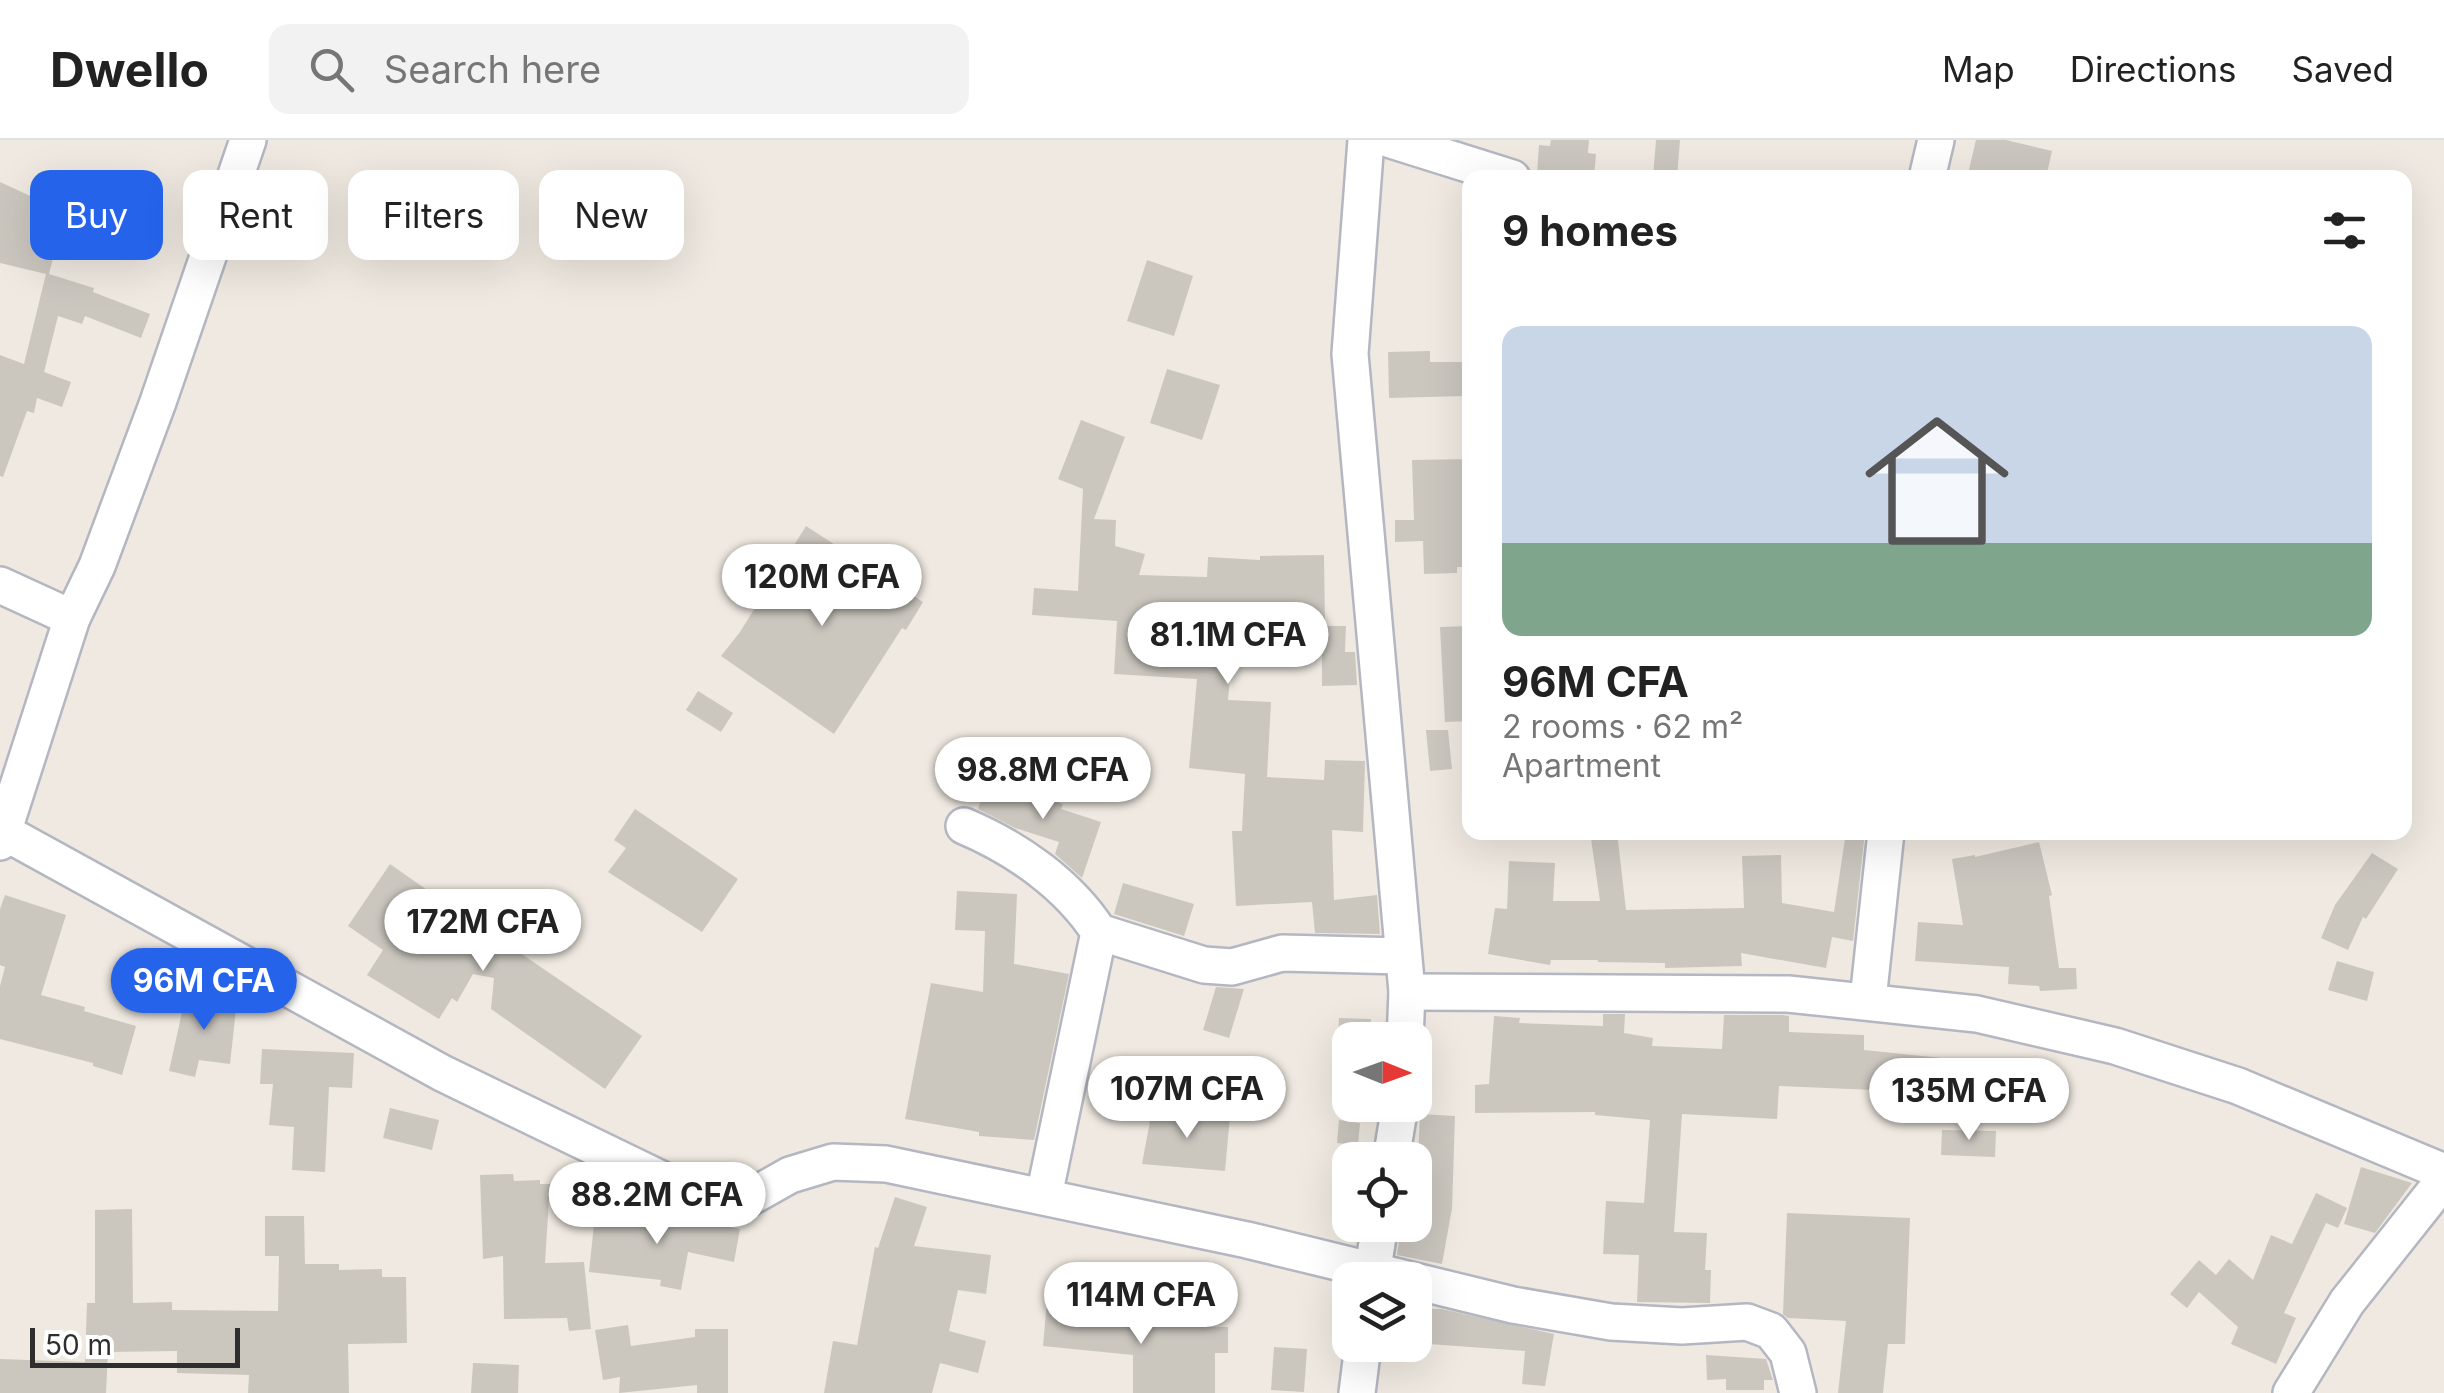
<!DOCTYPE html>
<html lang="en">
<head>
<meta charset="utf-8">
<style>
	body { margin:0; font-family:Inter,sans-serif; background:#f2f2f2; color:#222; height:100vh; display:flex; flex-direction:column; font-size:38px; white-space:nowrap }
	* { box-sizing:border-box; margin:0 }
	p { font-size:32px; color:#767676 }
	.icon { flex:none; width:55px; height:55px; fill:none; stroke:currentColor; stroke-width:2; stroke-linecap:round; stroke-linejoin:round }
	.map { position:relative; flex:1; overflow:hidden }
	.panel { position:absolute; left:1462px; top:30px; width:950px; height:670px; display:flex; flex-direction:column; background:#fff; border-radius:20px; box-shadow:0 10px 40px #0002 }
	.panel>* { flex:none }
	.guide { position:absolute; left:30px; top:30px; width:950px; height:90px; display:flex; gap:20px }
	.needle { width:65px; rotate:91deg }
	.fabs { position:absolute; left:1332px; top:882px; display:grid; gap:20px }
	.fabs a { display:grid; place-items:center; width:100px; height:100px; border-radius:20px; background:#fff; box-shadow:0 10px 40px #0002; font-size:50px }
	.scale { position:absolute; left:30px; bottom:25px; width:210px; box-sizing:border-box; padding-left:10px; border:5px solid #2e2e2e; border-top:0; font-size:28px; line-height:35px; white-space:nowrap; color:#2e2e2e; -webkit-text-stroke:8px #fff; paint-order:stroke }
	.price { position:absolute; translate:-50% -85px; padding:0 22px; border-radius:35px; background:#fff; color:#222; font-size:32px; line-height:65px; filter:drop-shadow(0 2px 5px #0008) }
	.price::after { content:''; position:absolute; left:50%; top:60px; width:30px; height:22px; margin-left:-15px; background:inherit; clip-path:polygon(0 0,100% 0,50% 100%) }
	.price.current { background:#2563eb; color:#fff }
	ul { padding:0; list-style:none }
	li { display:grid; align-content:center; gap:20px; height:530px; padding:0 40px }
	li span { display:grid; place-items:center; height:310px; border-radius:20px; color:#555 }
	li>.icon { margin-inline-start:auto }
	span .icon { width:180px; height:180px; fill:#fffc; stroke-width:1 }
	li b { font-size:42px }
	h2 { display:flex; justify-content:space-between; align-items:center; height:120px; padding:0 40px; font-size:42px }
	.chip { padding:0 35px; border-radius:20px; background:#fff; box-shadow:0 10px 40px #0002; font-size:35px; line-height:90px }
	.chip.current { background:#2563eb; color:#fff }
	header { display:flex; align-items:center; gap:60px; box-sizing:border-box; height:140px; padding:0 50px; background:#fff; border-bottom:2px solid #e0e0e0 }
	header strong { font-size:48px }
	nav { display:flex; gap:55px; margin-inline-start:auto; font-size:35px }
	.search { width:700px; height:90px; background:#f2f2f2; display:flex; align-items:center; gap:25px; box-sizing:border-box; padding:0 35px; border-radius:20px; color:#767676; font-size:38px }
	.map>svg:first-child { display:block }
</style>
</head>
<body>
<header>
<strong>Dwello</strong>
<div class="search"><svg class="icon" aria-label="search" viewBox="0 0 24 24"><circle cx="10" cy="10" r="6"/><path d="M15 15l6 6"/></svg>Search here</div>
<nav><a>Map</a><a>Directions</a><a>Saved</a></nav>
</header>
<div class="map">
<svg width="2444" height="1253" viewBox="0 0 2444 1253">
	<rect width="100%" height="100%" fill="#efe9e1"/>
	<!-- building -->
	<g fill="#cbc7bf">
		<polygon points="1551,0 1589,0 1588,13 1596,14 1594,37 1537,34 1539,5 1550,6"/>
		<polygon points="1656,0 1680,0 1677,38 1653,38"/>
		<polygon points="1976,0 2006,0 2052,11 2046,38 1967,38"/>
		<polygon points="0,42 65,72 49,134 94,148 93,152 150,174 141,198 85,176 82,184 58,176 44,232 71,242 62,267 37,258 34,273 27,271 3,337 0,336 0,215 24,224 46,134 0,123"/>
		<polygon points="1147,120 1193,136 1174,196 1127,181"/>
		<polygon points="1430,211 1430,222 1465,222 1466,256 1389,258 1388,212"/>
		<polygon points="1167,229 1220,245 1202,300 1150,283"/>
		<polygon points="1081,280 1125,297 1094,379 1116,380 1115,406 1145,414 1139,435 1207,437 1208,417 1260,420 1260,416 1324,415 1325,486 1346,486 1345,512 1355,512 1357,545 1322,546 1322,506 1277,504 1276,519 1232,517 1228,560 1271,562 1267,637 1324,640 1325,620 1365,621 1363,692 1332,690 1334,760 1377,755 1380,794 1315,793 1312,762 1236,766 1232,691 1242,691 1245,634 1189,628 1197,539 1114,534 1117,481 1032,475 1034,448 1078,451 1083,349 1058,339"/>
		<polygon points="1470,319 1470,427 1457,427 1457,433 1424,434 1423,401 1395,402 1395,380 1414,380 1412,320"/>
		<polygon points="806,386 923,462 906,490 902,488 834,594 721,516 740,492"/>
		<polygon points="1470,486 1470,581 1445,582 1440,487"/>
		<polygon points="698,551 733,573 721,592 686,570"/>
		<polygon points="1426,590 1448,590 1452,629 1430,631"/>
		<polygon points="988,639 1063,664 1061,669 1101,682 1082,738 1055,714 1059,702 1015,688 978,669"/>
		<polygon points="635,669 738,739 702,792 608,732 626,708 614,700"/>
		<polygon points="1590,692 1617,692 1626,770 1744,768 1742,716 1781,715 1782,763 1834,772 1846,692 1865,692 1853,801 1832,797 1826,828 1741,813 1742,826 1665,828 1665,823 1598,822 1598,820 1551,820 1550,825 1488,814 1495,768 1507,769 1509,721 1555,723 1553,761 1600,761"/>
		<polygon points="2039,702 2052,755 2049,756 2059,828 2076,828 2077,849 2040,851 2039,846 2008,844 2009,827 1915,821 1918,782 1963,785 1952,719 1975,715 1975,717"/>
		<polygon points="2372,713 2398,729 2366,779 2363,777 2348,810 2321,798 2335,765"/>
		<polygon points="390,724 450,766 462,751 484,768 473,781 642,896 605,949 491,869 494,838 473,834 457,862 452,858 439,879 367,835 383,810 348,786"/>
		<polygon points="1123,743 1194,764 1184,796 1114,774"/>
		<polygon points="957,751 1017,754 1014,824 1069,834 1034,1000 979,996 979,992 905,979 931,843 983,852 985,791 955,790"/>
		<polygon points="5,755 66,775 41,855 85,867 84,871 136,886 122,935 93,926 93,923 0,899 0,846 5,827 0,825 0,769"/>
		<polygon points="2337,821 2374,832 2367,861 2328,850"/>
		<polygon points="1216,847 1244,849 1229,898 1203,890"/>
		<polygon points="186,854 237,860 230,924 199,920 195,937 169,931"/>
		<polygon points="1603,874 1625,874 1624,893 1653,898 1652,906 1722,909 1724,875 1783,875 1789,876 1789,892 1864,895 1864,910 1952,919 1944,978 1896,973 1898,951 1779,946 1777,979 1682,974 1674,1092 1707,1093 1705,1130 1711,1130 1710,1163 1637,1162 1639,1115 1603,1114 1606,1061 1644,1063 1650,980 1595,975 1595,972 1475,973 1475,945 1489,944 1494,876 1520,878 1519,883 1603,886"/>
		<polygon points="1339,878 1371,879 1370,900 1338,900"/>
		<polygon points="262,909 354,913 352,948 329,947 325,1032 292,1030 294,987 269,985 273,944 260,944"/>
		<polygon points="390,968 439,980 432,1010 383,998"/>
		<polygon points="1152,970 1230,976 1225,1031 1142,1024"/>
		<polygon points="1420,974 1455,976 1452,1068 1442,1124 1397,1115 1401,1085 1415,1085"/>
		<polygon points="1339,980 1360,983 1358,1005 1337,1003"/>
		<polygon points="1942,990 1996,991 1995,1017 1941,1015"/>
		<polygon points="2361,1027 2412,1043 2375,1093 2344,1084"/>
		<polygon points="513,1034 514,1041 540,1040 540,1044 550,1044 545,1123 584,1122 591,1189 569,1191 567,1178 504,1179 503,1116 483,1119 480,1035"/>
		<polygon points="2316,1053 2347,1068 2338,1088 2326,1083 2284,1173 2296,1178 2276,1224 2231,1204 2238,1187 2199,1152 2187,1168 2170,1154 2199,1120 2216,1135 2229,1119 2253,1140 2271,1095 2292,1104"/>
		<polygon points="895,1057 927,1067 914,1106 991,1115 986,1154 958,1150 949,1191 986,1201 978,1233 940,1223 932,1253 824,1253 833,1201 857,1205 875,1107 878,1108"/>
		<polygon points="132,1069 133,1163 172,1162 172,1170 278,1171 279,1116 265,1116 265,1076 304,1076 305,1124 339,1124 339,1130 382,1129 382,1137 406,1137 407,1203 348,1204 349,1253 248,1253 249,1235 177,1233 177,1211 108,1212 106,1253 0,1253 0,1219 85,1222 87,1163 95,1163 95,1070"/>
		<polygon points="1787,1073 1910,1078 1905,1204 1888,1204 1883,1253 1838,1253 1846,1181 1788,1178 1783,1174"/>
		<polygon points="595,1075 672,1083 673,1075 740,1089 734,1122 688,1112 681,1150 660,1146 661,1140 589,1132"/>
		<polygon points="1047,1161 1118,1167 1116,1187 1228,1187 1228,1213 1215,1213 1215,1253 1133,1253 1133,1215 1043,1206"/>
		<polygon points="1415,1168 1442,1169 1554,1194 1545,1246 1522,1244 1525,1211 1415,1203"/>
		<polygon points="628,1185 631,1206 695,1197 695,1189 728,1189 728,1253 697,1253 697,1245 619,1253 620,1237 603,1240 595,1190"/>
		<polygon points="1274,1207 1307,1209 1304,1252 1271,1250"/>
		<polygon points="1706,1215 1766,1219 1773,1240 1764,1240 1764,1250 1726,1250 1726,1239 1707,1240"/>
		<polygon points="473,1223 519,1225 518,1253 471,1253"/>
	</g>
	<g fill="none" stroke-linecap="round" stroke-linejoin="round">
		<!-- minor casing -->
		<g stroke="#b4b7c1" stroke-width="40">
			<g id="minor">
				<polyline points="1366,0 1350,214 1407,852 1405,900"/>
				<polyline points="1391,0 1512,38"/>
				<polyline points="1927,38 1936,0"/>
				<polyline points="0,445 72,478"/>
				<path d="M 964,686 C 1016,708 1068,744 1099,792 L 1044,1056"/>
				<polyline points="4,692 442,933 698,1057 749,1058 790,1035 833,1022 886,1024 1247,1100 1513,1165 1611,1182 1682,1186 1747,1182 1771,1191 1788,1213 1798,1253"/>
				<polyline points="0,702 72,478 97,426 158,262 248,0"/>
				<polyline points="1099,792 1204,825 1232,827 1282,813 1403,816"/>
				<polyline points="1407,852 1788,854 1977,874 2115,906 2238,946 2444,1032"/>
				<polyline points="1868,860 1886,692"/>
				<polyline points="1391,1020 1400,965"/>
				<polyline points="1371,1140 1380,1085"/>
				<polyline points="1357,1253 1363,1205"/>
				<polyline points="2291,1253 2347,1162 2444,1040"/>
			</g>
		</g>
		<!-- minor -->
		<use href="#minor" stroke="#fff" stroke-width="35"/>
	</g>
</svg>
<div class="fabs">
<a><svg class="needle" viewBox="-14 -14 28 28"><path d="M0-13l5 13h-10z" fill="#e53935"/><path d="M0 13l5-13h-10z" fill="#767676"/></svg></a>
<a><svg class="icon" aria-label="locate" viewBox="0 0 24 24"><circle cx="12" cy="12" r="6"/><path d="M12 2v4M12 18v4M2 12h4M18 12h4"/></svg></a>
<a><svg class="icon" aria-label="layers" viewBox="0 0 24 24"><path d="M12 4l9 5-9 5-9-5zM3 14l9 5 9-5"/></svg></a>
</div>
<div class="scale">50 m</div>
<b class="price" style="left:822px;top:489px">120M CFA</b>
<b class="price" style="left:1228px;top:547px">81.1M CFA</b>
<b class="price" style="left:1043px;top:682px">98.8M CFA</b>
<b class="price" style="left:483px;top:834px">172M CFA</b>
<b class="price current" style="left:204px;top:893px">96M CFA</b>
<b class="price" style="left:1187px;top:1001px">107M CFA</b>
<b class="price" style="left:1969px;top:1003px">135M CFA</b>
<b class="price" style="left:657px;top:1107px">88.2M CFA</b>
<b class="price" style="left:1141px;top:1207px">114M CFA</b>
<div class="guide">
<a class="chip current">Buy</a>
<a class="chip">Rent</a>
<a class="chip">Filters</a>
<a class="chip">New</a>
</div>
<section class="panel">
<h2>9 homes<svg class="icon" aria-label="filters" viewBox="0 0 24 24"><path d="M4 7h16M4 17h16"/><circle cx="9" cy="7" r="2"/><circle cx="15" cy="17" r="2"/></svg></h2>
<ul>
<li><span style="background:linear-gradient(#c9d6e8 70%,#7fa58c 0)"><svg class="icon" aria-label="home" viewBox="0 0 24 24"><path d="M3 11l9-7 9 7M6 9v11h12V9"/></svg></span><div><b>96M CFA</b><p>2 rooms · 62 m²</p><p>Apartment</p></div></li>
</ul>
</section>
</div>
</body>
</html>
